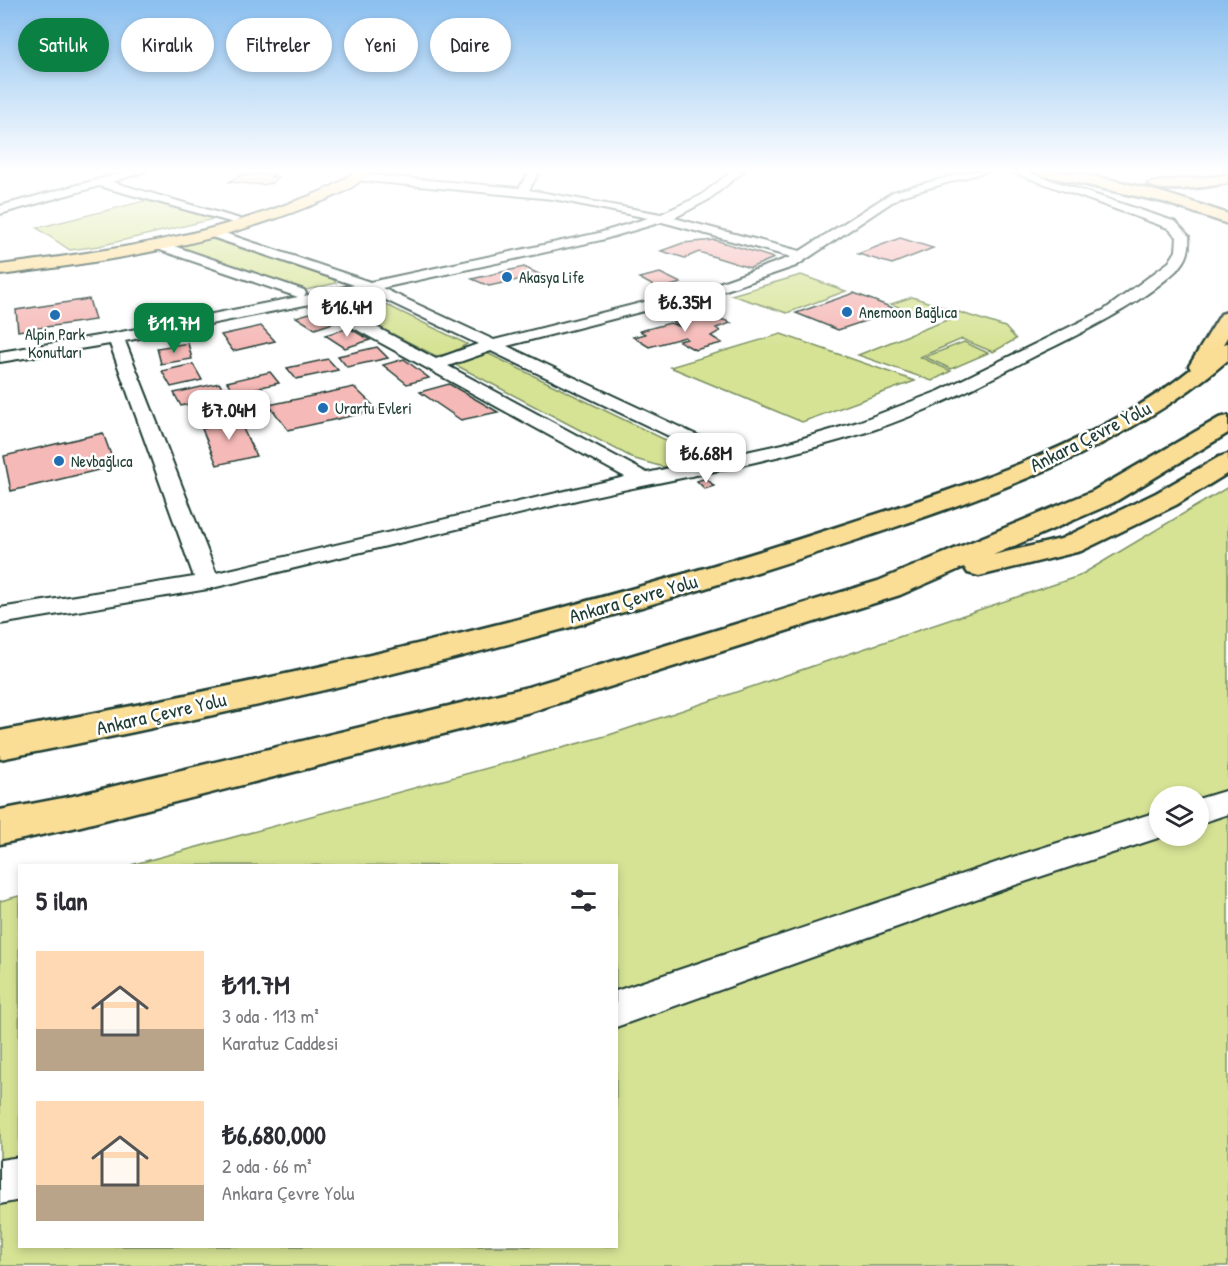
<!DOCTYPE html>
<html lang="tr">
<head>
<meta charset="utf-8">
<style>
	body { margin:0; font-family:"Patrick Hand",sans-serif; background:#f7f7f7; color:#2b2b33; height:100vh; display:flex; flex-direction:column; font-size:22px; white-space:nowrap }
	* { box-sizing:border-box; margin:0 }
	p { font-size:20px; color:#7c7c81 }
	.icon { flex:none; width:33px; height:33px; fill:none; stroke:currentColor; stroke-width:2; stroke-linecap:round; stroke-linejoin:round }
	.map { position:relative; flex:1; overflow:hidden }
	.side { position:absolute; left:18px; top:864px; width:600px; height:384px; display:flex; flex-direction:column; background:#fff; border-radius:0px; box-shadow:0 3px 9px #0003 }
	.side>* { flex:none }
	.top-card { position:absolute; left:18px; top:18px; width:600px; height:54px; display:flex; gap:12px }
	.buttons { position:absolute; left:1149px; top:786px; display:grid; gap:12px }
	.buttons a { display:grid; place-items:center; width:60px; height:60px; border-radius:50%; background:#fff; box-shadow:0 3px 9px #0003; font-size:30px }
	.price { position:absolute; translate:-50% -51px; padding:0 14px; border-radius:12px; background:#fff; color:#222; font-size:20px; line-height:39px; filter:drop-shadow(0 2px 3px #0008) }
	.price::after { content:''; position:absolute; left:50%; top:36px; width:18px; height:14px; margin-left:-9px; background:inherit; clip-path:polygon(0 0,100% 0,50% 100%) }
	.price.selected { background:#0b8043; color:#fff }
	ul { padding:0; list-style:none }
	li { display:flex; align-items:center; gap:18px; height:150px; padding:0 18px }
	li span { display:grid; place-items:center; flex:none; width:168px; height:120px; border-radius:0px; color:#555 }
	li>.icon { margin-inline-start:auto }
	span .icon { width:72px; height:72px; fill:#fffc; stroke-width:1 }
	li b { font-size:26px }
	h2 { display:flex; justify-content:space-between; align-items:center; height:72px; padding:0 18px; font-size:26px }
	.pill { padding:0 21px; border-radius:27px; background:#fff; box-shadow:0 3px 9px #0003; font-size:21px; line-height:54px }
	.pill.selected { background:#0b8043; color:#fff }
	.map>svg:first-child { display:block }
</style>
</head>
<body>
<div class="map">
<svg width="1228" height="1266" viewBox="0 0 1228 1266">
	<rect width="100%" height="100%" fill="#fff"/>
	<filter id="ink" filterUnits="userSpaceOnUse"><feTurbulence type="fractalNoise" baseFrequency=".0167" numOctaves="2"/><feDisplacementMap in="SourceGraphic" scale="12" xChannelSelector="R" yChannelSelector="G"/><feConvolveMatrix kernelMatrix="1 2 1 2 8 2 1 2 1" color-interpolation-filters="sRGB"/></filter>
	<g filter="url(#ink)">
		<!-- green -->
		<g fill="#d6e395" stroke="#7a9064" stroke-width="1.5" fill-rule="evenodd">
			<polygon points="152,199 214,219 99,246 70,250 37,228"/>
			<polygon points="209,238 333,279 336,283 306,290 295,288 176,246"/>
			<polygon points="801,275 846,291 787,313 731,295"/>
			<polygon points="360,292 467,344 452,353 436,356 337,306 330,299"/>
			<polygon points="912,297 1005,327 1016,339 993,352 962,339 920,357 951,371 932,381 858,355 952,318 930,311 914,313 891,304"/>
			<polygon points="781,334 915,381 802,422 670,367"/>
			<polygon points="964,342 988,353 951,369 925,357"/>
			<polygon points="487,353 684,449 683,462 663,467 635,459 452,363 469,355"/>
			<path d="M 1228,487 L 1228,1266 L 0,1266 L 0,901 L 19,896 L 20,1246 L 616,1246 L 616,866 L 131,865 L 609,735 L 1079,576 ZM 1160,796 L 1198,796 L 1198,836 L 1160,836 Z"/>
		</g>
		<!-- building -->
		<g fill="#f5b9b7" stroke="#1f3d34" stroke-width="1.5">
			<polygon points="275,174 271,177 279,177 272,183 263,185 229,182 240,175"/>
			<polygon points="900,238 933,248 892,264 858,254"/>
			<polygon points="715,240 774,258 750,268 699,252 685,258 661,251 683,243"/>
			<polygon points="524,267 541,275 489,286 472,279"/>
			<polygon points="660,273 681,283 659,289 639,278"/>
			<polygon points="854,293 898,310 838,330 796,313"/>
			<polygon points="89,299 95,320 18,331 16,310"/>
			<polygon points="320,310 339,321 315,329 296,317"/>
			<polygon points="701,314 712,320 724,320 731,323 716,328 720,331 711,336 722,343 695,350 679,341 687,339 685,337 649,347 633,337 645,334 640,331 670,323 681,327 673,322"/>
			<polygon points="261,326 275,341 233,351 221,335"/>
			<polygon points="349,328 370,340 345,348 325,335"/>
			<polygon points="188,343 192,359 161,364 157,348"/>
			<polygon points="377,347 388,358 347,367 338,356"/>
			<polygon points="328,359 338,370 296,379 287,368"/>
			<polygon points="404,359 429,378 407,384 383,365"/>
			<polygon points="193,364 202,380 171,387 162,371"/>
			<polygon points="270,372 279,383 235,393 227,382"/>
			<polygon points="219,383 227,395 181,406 174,393"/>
			<polygon points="449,384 498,412 461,420 420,392"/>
			<polygon points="354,387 378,410 288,430 269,405"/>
			<polygon points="237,416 256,456 217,465 202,429 219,425 217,421"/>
			<polygon points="103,433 115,466 11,491 4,456"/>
			<polygon points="706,478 714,486 705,489 697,481"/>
		</g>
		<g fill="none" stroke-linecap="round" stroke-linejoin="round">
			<!-- minor casing -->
			<g stroke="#1f3d34" stroke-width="4">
				<g id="minor">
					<polygon points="129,171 146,171 112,182 240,219 234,223 99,186 0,214 0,206"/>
					<path d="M 530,171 L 540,171 L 529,190 L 661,214 L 700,196 L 732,171 L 744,171 L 708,200 L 674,218 L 800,251 L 893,192 L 971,171 L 988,171 L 901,196 L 796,266 L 726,290 L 507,346 L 737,454 L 783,444 L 858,422 L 939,391 L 1104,310 L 1169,262 L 1176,251 L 1177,237 L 1168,228 L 1009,171 L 1024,171 L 1176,222 L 1189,236 C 1190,249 1188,259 1178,269 C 1137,307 1085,331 1035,356 C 981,384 928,412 870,431 C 776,461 680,478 585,498 L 208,589 L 0,624 L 0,608 L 194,577 L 110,344 L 0,362 L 0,352 L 116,333 L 298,297 L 154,248 L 152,245 L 159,241 L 304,290 L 306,293 L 304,296 L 354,285 L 209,236 L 207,233 L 213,229 L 370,282 L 599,233 L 648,218 L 553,199 L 357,180 L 352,177 L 357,174 L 519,188 ZM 662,222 L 791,257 L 716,284 L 494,340 L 382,288 L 601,240 ZM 367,291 L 478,344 L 436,359 L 326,300 ZM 310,304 L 625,477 L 216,573 L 125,341 ZM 491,351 L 715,458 L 647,473 L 448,366 Z"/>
					<polygon points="1228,790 1228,814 1198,824 1198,799"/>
					<polygon points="1160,811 1160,836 1164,836 1015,885 616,1027 616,991 1013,857"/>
					<polygon points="20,1157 20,1200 0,1204 0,1160"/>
				</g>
			</g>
			<!-- major casing -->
			<g stroke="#1f3d34" stroke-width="4">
				<path id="major" d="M 355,171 L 370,171 C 355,190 329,199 307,207 C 208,246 105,262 0,275 L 0,265 C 99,252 197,239 290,203 C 313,195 337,187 355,171 Z"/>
			</g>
			<!-- highway casing -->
			<g stroke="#1f3d34" stroke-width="5">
				<g id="highway">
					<path d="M 1034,171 C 1095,170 1170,194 1228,214 L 1228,224 L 1163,202 L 1041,175 Z"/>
					<path d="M 1228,175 L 1228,183 C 1212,186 1159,195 1148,184 C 1152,180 1215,177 1228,175 Z"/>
					<path d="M 1228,312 L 1228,336 L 1223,344 L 1228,343 L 1228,360 C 1110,460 961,505 817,553 C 551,640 275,706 0,759 L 0,731 C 284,679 568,615 843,525 C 959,487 1094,447 1191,369 L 1189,366 L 1221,314 Z"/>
					<polygon points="1228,416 1228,433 1113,503 993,555 1061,539 1156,493 1219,457 1228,454 1228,473 1176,505 1081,551 979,576 968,573 964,567 900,595 530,712 73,828 0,844 0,810 73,796 528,687 878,581 1093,491 1219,418"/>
				</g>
			</g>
			<!-- minor -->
			<use href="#minor" fill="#fff" fill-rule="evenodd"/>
			<!-- major -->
			<use href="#major" fill="#fbde96" fill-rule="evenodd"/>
			<!-- highway -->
			<use href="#highway" fill="#fbde96" fill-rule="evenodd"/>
		</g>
	</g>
	<!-- sky -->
	<linearGradient id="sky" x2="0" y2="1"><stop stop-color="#8abfef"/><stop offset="0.49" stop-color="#fff"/><stop offset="1" stop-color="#fff" stop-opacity="0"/></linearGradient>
	<rect width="1228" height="348" fill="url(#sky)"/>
	<!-- markers -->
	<g fill="#1f6fb2" stroke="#fff" stroke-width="2">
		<circle cx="507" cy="277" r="6"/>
		<circle cx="847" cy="312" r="6"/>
		<circle cx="55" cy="315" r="6"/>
		<circle cx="323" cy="408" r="6"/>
		<circle cx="59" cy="461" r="6"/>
	</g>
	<g text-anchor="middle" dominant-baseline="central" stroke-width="5" stroke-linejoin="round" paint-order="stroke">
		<!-- far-poi labels -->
		<g font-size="16" fill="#1f3d34" stroke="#fff" text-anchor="start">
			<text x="519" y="277">Akasya Life</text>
			<text x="859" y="312">Anemoon Bağlıca</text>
			<text x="55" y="334" text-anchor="middle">Alpin Park<tspan x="55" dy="18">Konutları</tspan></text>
			<text x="335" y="408">Urartu Evleri</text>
			<text x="71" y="461">Nevbağlıca</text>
		</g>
		<!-- street labels -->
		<g font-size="20" fill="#1f3d34" stroke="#fff">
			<text transform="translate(1090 436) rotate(-27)">Ankara Çevre Yolu</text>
			<text transform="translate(633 598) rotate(-16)">Ankara Çevre Yolu</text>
			<text transform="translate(161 713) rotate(-13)">Ankara Çevre Yolu</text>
		</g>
	</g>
</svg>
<div class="buttons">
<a><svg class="icon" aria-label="layers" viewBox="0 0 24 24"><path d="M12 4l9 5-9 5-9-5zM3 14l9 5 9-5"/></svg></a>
</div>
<b class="price" style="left:685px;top:333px">₺6.35M</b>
<b class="price" style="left:347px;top:338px">₺16.4M</b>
<b class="price selected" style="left:174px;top:354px">₺11.7M</b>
<b class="price" style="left:229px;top:441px">₺7.04M</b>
<b class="price" style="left:706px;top:484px">₺6.68M</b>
<div class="top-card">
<a class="pill selected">Satılık</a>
<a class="pill">Kiralık</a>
<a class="pill">Filtreler</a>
<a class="pill">Yeni</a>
<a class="pill">Daire</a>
</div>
<section class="side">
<h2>5 ilan<svg class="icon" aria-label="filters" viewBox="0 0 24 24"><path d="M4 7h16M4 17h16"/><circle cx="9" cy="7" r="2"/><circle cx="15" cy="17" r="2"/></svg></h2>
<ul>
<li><span style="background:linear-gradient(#ffd9b3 65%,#b9a48a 0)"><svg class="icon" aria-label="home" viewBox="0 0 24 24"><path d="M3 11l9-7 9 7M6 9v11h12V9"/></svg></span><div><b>₺11.7M</b><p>3 oda · 113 m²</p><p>Karatuz Caddesi</p></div></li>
<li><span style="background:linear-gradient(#ffd9b3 70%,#b9a48a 0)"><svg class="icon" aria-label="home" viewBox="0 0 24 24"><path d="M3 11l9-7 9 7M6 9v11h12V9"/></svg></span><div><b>₺6,680,000</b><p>2 oda · 66 m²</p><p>Ankara Çevre Yolu</p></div></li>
</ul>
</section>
</div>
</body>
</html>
